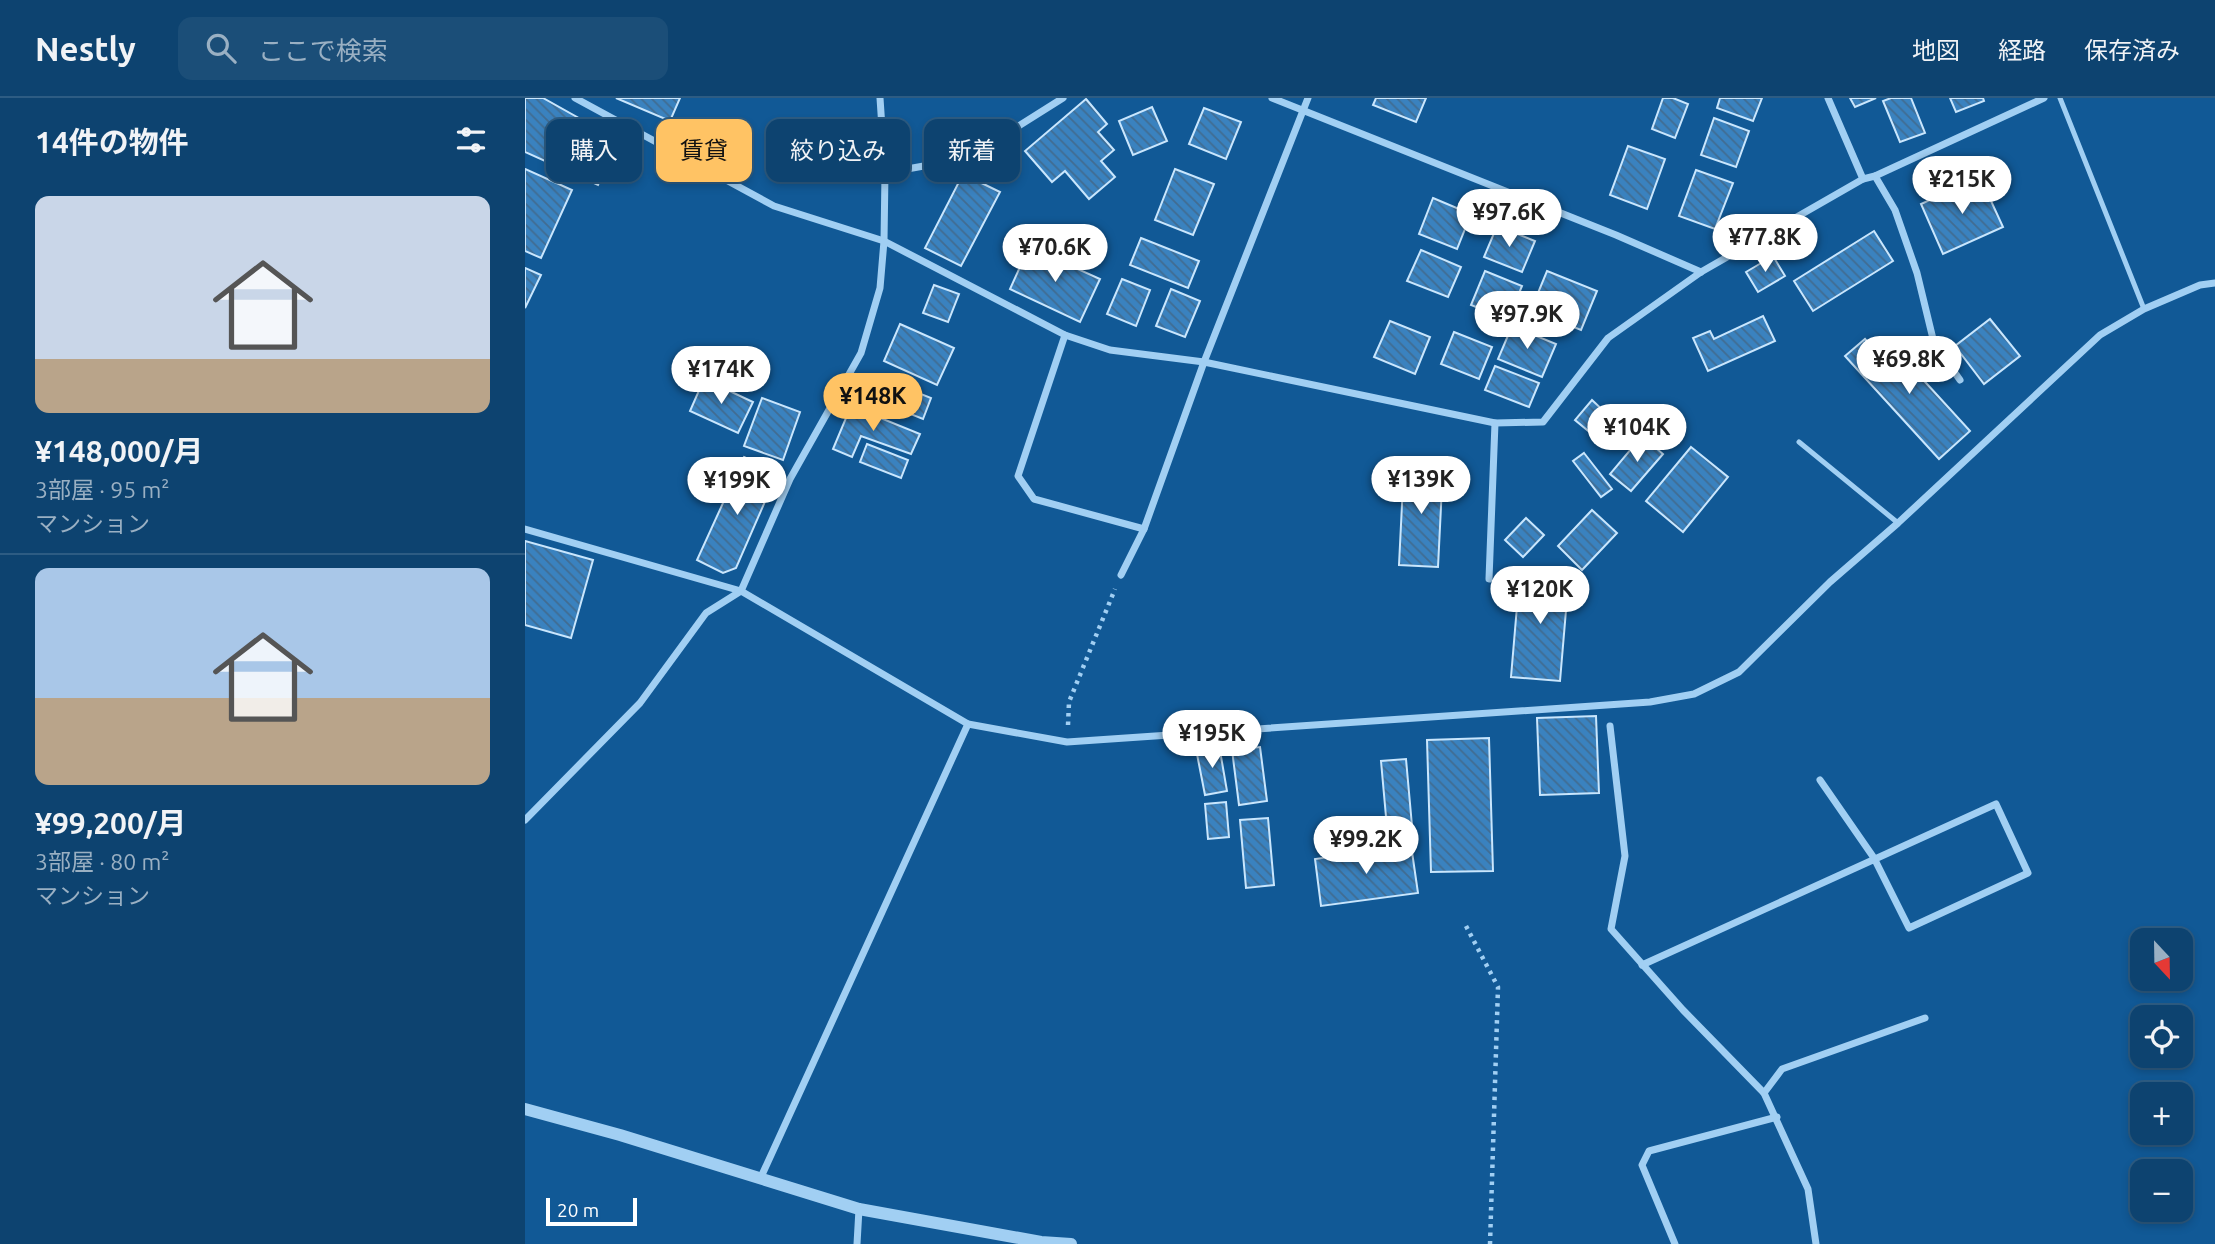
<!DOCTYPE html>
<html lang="ja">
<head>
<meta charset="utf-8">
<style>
	body { margin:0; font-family:Ubuntu,"Noto Sans JP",sans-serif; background:#1b4e78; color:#f1f3f6; height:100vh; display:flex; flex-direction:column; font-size:26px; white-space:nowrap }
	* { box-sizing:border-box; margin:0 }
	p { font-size:23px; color:#9ab0c3 }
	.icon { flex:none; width:38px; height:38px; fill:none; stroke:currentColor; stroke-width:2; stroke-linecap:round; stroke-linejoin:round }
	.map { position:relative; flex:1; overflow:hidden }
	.sheet { display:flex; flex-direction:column; background:#0d4370; width:525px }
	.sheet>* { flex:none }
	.hud { position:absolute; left:21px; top:21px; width:665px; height:63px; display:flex; gap:14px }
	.needle { width:46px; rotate:158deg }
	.buttons { position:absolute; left:1605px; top:830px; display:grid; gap:14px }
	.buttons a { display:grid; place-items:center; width:63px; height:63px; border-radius:14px; background:#0d4370; box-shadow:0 4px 10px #0003,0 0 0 2px #2d5c83; font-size:35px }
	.scale { position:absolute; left:21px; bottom:18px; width:91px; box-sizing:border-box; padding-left:7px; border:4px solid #fff; border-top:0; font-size:19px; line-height:24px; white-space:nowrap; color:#fff; -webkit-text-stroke:5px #115996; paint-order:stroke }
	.price { position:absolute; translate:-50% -60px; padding:0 16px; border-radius:24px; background:#fff; color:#222; font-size:23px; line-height:46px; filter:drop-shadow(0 2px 4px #0008) }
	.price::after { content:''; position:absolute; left:50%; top:42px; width:21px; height:16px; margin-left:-10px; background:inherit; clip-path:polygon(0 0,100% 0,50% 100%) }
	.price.on { background:#ffc364; color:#111 }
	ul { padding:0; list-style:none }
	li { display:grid; align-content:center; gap:14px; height:371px; padding:0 35px }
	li+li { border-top:2px solid #2d5c83 }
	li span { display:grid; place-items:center; height:217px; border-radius:14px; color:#555 }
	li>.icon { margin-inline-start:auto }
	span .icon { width:126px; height:126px; fill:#fffc; stroke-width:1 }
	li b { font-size:30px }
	h2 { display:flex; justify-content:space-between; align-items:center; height:84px; padding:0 35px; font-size:30px }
	.tag { padding:0 24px; border-radius:14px; background:#0d4370; box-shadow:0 4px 10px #0003,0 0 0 2px #2d5c83; font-size:24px; line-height:63px }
	.tag.on { background:#ffc364; color:#111 }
	header { display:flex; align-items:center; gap:42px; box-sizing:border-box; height:98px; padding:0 35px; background:#0d4370; border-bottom:2px solid #2d5c83 }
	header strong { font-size:33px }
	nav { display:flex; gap:38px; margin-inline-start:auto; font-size:24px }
	.search { width:490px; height:63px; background:#1b4e78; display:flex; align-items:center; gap:18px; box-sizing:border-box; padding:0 24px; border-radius:14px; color:#9ab0c3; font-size:26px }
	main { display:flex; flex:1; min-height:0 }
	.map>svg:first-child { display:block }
</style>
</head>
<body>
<header>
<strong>Nestly</strong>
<div class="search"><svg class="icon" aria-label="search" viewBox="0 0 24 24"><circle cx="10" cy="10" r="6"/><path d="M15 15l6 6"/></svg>ここで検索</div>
<nav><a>地図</a><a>経路</a><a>保存済み</a></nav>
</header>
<main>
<section class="sheet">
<h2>14件の物件<svg class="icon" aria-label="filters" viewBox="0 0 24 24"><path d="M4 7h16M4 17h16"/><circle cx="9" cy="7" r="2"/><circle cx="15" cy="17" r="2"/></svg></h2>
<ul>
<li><span style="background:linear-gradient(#c9d6e8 75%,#b9a48a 0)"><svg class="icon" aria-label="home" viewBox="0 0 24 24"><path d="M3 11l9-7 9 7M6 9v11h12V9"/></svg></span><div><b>¥148,000/月</b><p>3部屋 · 95 m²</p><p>マンション</p></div></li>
<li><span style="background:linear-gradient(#a9c7e8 60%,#b9a48a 0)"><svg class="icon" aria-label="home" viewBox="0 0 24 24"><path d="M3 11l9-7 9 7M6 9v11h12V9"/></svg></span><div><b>¥99,200/月</b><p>3部屋 · 80 m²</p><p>マンション</p></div></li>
</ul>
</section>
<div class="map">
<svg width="1690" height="1146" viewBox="0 0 1690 1146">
	<defs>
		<pattern id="building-back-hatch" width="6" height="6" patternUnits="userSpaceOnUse" patternTransform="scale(1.75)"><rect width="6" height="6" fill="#3a82bf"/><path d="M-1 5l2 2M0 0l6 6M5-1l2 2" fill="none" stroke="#416c91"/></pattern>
	</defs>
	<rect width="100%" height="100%" fill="#115996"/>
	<!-- building -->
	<g fill="url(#building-back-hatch)" stroke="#c9e6fd" stroke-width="2">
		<polygon points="0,0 18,0 91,41 73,87 0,54"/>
		<polygon points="91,0 155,0 145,23"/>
		<polygon points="851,0 901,0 891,24 848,7"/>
		<polygon points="1138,0 1148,0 1163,6 1150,40 1127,31"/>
		<polygon points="1195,0 1237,0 1228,23 1192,10"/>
		<polygon points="1325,0 1351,0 1330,9"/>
		<polygon points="1366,0 1386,0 1400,35 1375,44 1358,3"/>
		<polygon points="1425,0 1458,0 1459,3 1431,14"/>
		<polygon points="561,1 582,26 573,34 589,52 576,63 590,79 564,101 540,73 527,84 500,53"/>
		<polygon points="627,9 642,43 608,57 594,23"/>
		<polygon points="679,10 716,24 701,61 664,46"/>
		<polygon points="1189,20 1224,33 1211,69 1176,57"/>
		<polygon points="1103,48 1140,61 1122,111 1085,97"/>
		<polygon points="0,71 47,92 16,160 0,153"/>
		<polygon points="650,71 689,86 668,137 630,122"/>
		<polygon points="1171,72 1208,85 1190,131 1154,118"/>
		<polygon points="438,76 475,94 436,168 400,150"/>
		<polygon points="1455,79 1478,129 1418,156 1396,106"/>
		<polygon points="908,100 946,116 932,151 894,136"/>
		<polygon points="972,128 1010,143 997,174 959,159"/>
		<polygon points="1349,133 1368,163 1288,213 1269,183"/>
		<polygon points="616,140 674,163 663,190 605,167"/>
		<polygon points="504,149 575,181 555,224 485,191"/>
		<polygon points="896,152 936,169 923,199 882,183"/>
		<polygon points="1248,158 1260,178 1233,194 1221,174"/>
		<polygon points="0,170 16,177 0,210"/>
		<polygon points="960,173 997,188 983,222 946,207"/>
		<polygon points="1022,173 1072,193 1056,232 1006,212"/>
		<polygon points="597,181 625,192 611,228 582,216"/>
		<polygon points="409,187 434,196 423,224 398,215"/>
		<polygon points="646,191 675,203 660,239 631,228"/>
		<polygon points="1238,218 1250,243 1183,273 1168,240 1185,233 1189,241"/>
		<polygon points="1465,221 1495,258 1459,286 1430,248"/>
		<polygon points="865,223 905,239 890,276 849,259"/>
		<polygon points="375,226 429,250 412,287 359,263"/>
		<polygon points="987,228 1031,246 1017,279 973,261"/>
		<polygon points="929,234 967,249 954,281 916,266"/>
		<polygon points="1360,240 1445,333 1414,361 1320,258 1340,241 1349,251"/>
		<polygon points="970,268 1014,285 1004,309 960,292"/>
		<polygon points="351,278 406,300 398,321 343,299"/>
		<polygon points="179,281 228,304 213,335 165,313"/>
		<polygon points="237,300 275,314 258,362 219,348"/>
		<polygon points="1067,302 1083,317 1067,336 1050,322"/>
		<polygon points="326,308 395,336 386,356 336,338 327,359 308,351"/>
		<polygon points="1117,338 1138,356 1106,393 1085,376"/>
		<polygon points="342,346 383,362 376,380 335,364"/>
		<polygon points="1166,349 1203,379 1158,434 1121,403"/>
		<polygon points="1059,355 1087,391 1076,399 1048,363"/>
		<polygon points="219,359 252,376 211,470 198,475 172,462"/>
		<polygon points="879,366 918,368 913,469 874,467"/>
		<polygon points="1067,412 1092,435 1057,472 1033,448"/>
		<polygon points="1001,420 1019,437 998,459 980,442"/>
		<polygon points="0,443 68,462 46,540 0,527"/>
		<polygon points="995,473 1044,477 1035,583 986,579"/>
		<polygon points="1071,618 1074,695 1015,697 1012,620"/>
		<polygon points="964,640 968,773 906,774 902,642"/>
		<polygon points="694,647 702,693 680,697 671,651"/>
		<polygon points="735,649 742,703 714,707 707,652"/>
		<polygon points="881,661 888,739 863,741 856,663"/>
		<polygon points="701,704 704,739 683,741 680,706"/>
		<polygon points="743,720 749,787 721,790 715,722"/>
		<polygon points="886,747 893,795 796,808 790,761"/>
	</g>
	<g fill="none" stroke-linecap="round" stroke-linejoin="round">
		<!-- path -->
		<g stroke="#a1cff3" stroke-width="4.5" stroke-dasharray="3.5 5" stroke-linecap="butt">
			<polyline points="543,627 544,604 590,491"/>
			<polyline points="941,828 973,889 965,1146"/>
		</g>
		<!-- service -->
		<g stroke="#a1cff3" stroke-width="5">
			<polyline points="1535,0 1619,211"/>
			<polyline points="1274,344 1373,425"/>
		</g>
		<!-- minor -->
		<g stroke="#a1cff3" stroke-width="7">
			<polyline points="50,0 249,108 359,143 540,237 585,252 679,264 970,325 1018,324 1083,240 1176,174 1338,81 1350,78 1519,0"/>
			<polyline points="747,0 1091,137 1176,174"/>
			<polyline points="1303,0 1338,81"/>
			<polyline points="360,75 443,60 538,0"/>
			<polyline points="1350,78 1370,112 1392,175 1409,245 1435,282"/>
			<polyline points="540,237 493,378 509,401 619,431"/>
			<polyline points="0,431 216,493 443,626 542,644 1125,604 1169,596 1214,574 1305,484 1373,425 1575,237 1619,211 1675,187 1690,185"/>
			<polyline points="596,477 619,431 679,264 783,0"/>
			<polyline points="964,481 970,325"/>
			<polyline points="1085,628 1100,758 1086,831 1158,912 1239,995 1283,1091 1291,1146"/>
			<polyline points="0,722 115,605 181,515 216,493 265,381 336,255 355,190 359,143 360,75 355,0"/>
			<polyline points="1117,867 1471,706 1503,775 1384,830 1349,760 1295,682"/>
			<polyline points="1239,995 1257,971 1400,920"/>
			<polyline points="236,1079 443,626"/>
			<polyline points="332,1146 334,1111"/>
			<polyline points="1150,1146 1117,1067 1124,1053 1252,1019"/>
		</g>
		<!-- tertiary -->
		<polyline stroke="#a1cff3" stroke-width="12" points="0,1011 95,1037 334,1111 516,1144 546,1146"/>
	</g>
</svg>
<div class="buttons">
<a><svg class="needle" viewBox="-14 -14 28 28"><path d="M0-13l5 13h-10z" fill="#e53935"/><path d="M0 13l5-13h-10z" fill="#9ab0c3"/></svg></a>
<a><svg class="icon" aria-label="locate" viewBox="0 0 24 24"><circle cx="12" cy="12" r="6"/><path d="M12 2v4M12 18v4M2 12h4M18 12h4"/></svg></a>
<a>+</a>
<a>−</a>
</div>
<div class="scale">20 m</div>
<b class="price" style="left:1437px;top:118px">¥215K</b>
<b class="price" style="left:984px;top:151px">¥97.6K</b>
<b class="price" style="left:1240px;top:176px">¥77.8K</b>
<b class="price" style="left:530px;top:186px">¥70.6K</b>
<b class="price" style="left:1002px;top:253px">¥97.9K</b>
<b class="price" style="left:1384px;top:298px">¥69.8K</b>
<b class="price" style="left:196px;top:308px">¥174K</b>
<b class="price on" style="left:348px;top:335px">¥148K</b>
<b class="price" style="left:1112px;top:366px">¥104K</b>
<b class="price" style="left:896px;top:418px">¥139K</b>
<b class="price" style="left:212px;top:419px">¥199K</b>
<b class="price" style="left:1015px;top:528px">¥120K</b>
<b class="price" style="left:687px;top:672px">¥195K</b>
<b class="price" style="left:841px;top:778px">¥99.2K</b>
<div class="hud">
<a class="tag">購入</a>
<a class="tag on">賃貸</a>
<a class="tag">絞り込み</a>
<a class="tag">新着</a>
</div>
</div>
</main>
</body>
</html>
